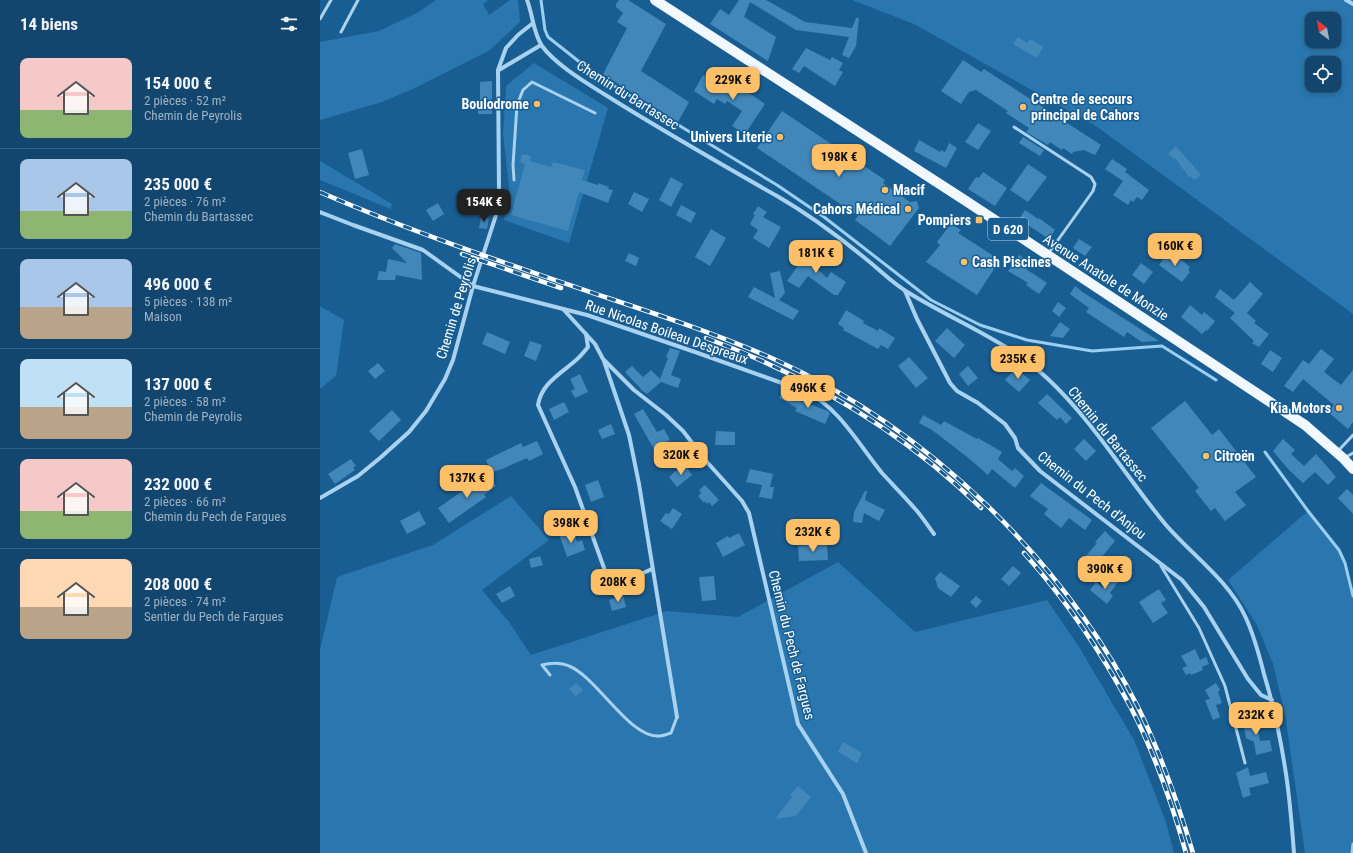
<!DOCTYPE html>
<html lang="fr">
<head>
<meta charset="utf-8">
<style>
	body { margin:0; font-family:"Roboto Condensed",sans-serif; background:#205076; color:#f1f3f6; height:100vh; display:flex; flex-direction:column; font-size:15px; white-space:nowrap }
	* { box-sizing:border-box; margin:0 }
	p { font-size:13px; color:#9db1c2 }
	.icon { flex:none; width:22px; height:22px; fill:none; stroke:currentColor; stroke-width:2; stroke-linecap:round; stroke-linejoin:round }
	.map { position:relative; flex:1; overflow:hidden }
	.drawer { display:flex; flex-direction:column; background:#13466e; width:320px }
	.drawer>* { flex:none }
	.needle { width:26px; rotate:328deg }
	.tools { position:absolute; left:985px; top:12px; display:grid; gap:8px }
	.tools a { display:grid; place-items:center; width:36px; height:36px; border-radius:8px; background:#13466e; box-shadow:0 2px 6px #0003,0 0 0 1px #325e81; font-size:20px }
	.price { position:absolute; translate:-50% -34px; padding:0 9px; border-radius:8px; background:#ffbf67; color:#111; font-size:13px; line-height:26px; filter:drop-shadow(0 1px 2px #0008) }
	.price::after { content:''; position:absolute; left:50%; top:24px; width:12px; height:9px; margin-left:-6px; background:inherit; clip-path:polygon(0 0,100% 0,50% 100%) }
	.price.selected { background:#222; color:#fff }
	ul { padding:0; list-style:none }
	li { display:flex; align-items:center; gap:12px; height:100px; padding:0 20px }
	li+li { border-top:1px solid #325e81 }
	li span { display:grid; place-items:center; flex:none; width:112px; height:80px; border-radius:8px; color:#555 }
	li>.icon { margin-inline-start:auto }
	span .icon { width:48px; height:48px; fill:#fffc; stroke-width:1 }
	li b { font-size:17px }
	h2 { display:flex; justify-content:space-between; align-items:center; height:48px; padding:0 20px; font-size:17px }
	main { display:flex; flex:1; min-height:0 }
	.map>svg:first-child { display:block }
</style>
</head>
<body>
<main>
<section class="drawer">
<h2>14 biens<svg class="icon" aria-label="filters" viewBox="0 0 24 24"><path d="M4 7h16M4 17h16"/><circle cx="9" cy="7" r="2"/><circle cx="15" cy="17" r="2"/></svg></h2>
<ul>
<li><span style="background:linear-gradient(#f6c9c9 65%,#8fb573 0)"><svg class="icon" aria-label="home" viewBox="0 0 24 24"><path d="M3 11l9-7 9 7M6 9v11h12V9"/></svg></span><div><b>154 000 €</b><p>2 pièces · 52 m²</p><p>Chemin de Peyrolis</p></div></li>
<li><span style="background:linear-gradient(#a9c7e8 65%,#8fb573 0)"><svg class="icon" aria-label="home" viewBox="0 0 24 24"><path d="M3 11l9-7 9 7M6 9v11h12V9"/></svg></span><div><b>235 000 €</b><p>2 pièces · 76 m²</p><p>Chemin du Bartassec</p></div></li>
<li><span style="background:linear-gradient(#a9c7e8 60%,#b9a48a 0)"><svg class="icon" aria-label="home" viewBox="0 0 24 24"><path d="M3 11l9-7 9 7M6 9v11h12V9"/></svg></span><div><b>496 000 €</b><p>5 pièces · 138 m²</p><p>Maison</p></div></li>
<li><span style="background:linear-gradient(#bfe0f5 60%,#b9a48a 0)"><svg class="icon" aria-label="home" viewBox="0 0 24 24"><path d="M3 11l9-7 9 7M6 9v11h12V9"/></svg></span><div><b>137 000 €</b><p>2 pièces · 58 m²</p><p>Chemin de Peyrolis</p></div></li>
<li><span style="background:linear-gradient(#f6c9c9 65%,#8fb573 0)"><svg class="icon" aria-label="home" viewBox="0 0 24 24"><path d="M3 11l9-7 9 7M6 9v11h12V9"/></svg></span><div><b>232 000 €</b><p>2 pièces · 66 m²</p><p>Chemin du Pech de Fargues</p></div></li>
<li><span style="background:linear-gradient(#ffd9b3 60%,#b9a48a 0)"><svg class="icon" aria-label="home" viewBox="0 0 24 24"><path d="M3 11l9-7 9 7M6 9v11h12V9"/></svg></span><div><b>208 000 €</b><p>2 pièces · 74 m²</p><p>Sentier du Pech de Fargues</p></div></li>
</ul>
</section>
<div class="map">
<svg width="1033" height="853" viewBox="0 0 1033 853">
	<rect width="100%" height="100%" fill="#195e92"/>
	<!-- green -->
	<g fill="#2977ae" fill-rule="evenodd">
		<polygon points="116,0 168,0 163,4 169,15 190,0 198,0 200,22 170,50 95,88 62,102 0,120 0,42 59,31 99,12"/>
		<path d="M 532,0 L 1033,0 L 1033,314 L 776,126 L 594,24 ZM 992,19 L 1014,19 L 1014,41 L 992,41 ZM 992,63 L 1014,63 L 1014,85 L 992,85 Z"/>
		<polygon points="214,63 288,108 249,243 184,220 190,195 183,134 186,86"/>
		<polygon points="0,161 72,204 71,209 0,180"/>
		<polygon points="0,306 24,320 16,376 0,389"/>
		<polygon points="191,496 229,540 162,590 189,622 211,655 347,611 418,617 518,562 595,632 727,600 759,647 814,740 846,822 854,853 0,853 0,650 17,577 113,545"/>
		<polygon points="988,511 1019,550 1025,563 1033,596 1033,844 1032,853 985,853 965,714 953,664 937,625 908,580"/>
	</g>
	<g fill="none" stroke-linecap="round" stroke-linejoin="round">
		<!-- stream -->
		<g stroke="#9bcff2" stroke-width="3">
			<polyline points="221,0 225,30 228,37 276,75 457,185 504,217 611,300 660,325 707,340 772,351 842,346 896,380"/>
			<polyline points="945,452 988,511 1019,550 1025,563 1033,596"/>
			<polyline points="1032,853 1033,844"/>
		</g>
	</g>
	<!-- building -->
	<g fill="#4287b9">
		<polygon points="299,0 308,0 346,24 321,71 369,102 358,122 283,74 307,28 297,22 303,13 296,7 296,4"/>
		<polygon points="419,0 446,0 485,22 532,28 536,18 539,18 536,46 529,58 522,55 529,37 476,30 430,2 424,17 456,37 448,61 390,24 400,9 409,15"/>
		<polygon points="698,37 707,43 710,39 723,47 717,58 693,44"/>
		<polygon points="486,48 510,60 512,57 523,63 519,70 523,72 515,86 484,66 479,73 472,69"/>
		<polygon points="643,60 661,72 664,69 781,145 775,155 764,150 753,152 752,154 743,148 742,150 730,142 728,145 706,132 709,128 686,113 688,111 656,90 649,92 641,104 621,91"/>
		<polygon points="383,75 412,94 423,78 433,85 428,92 445,104 425,134 412,126 422,111 407,101 405,104 397,99 394,104 374,91"/>
		<polygon points="172,81 172,114 158,114 158,109 156,108 156,100 160,100 160,82"/>
		<polygon points="462,111 565,180 563,183 590,202 597,201 599,208 570,246 535,220 538,216 437,148"/>
		<polygon points="658,123 671,131 658,150 645,142"/>
		<polygon points="703,137 724,150 720,156 699,143"/>
		<polygon points="599,140 620,152 621,150 625,152 629,143 637,148 626,168 594,151"/>
		<polygon points="856,146 881,175 874,180 871,176 869,177 855,158 854,159 848,154"/>
		<polygon points="42,149 49,175 35,179 28,153"/>
		<polygon points="202,154 211,156 210,161 231,167 233,162 265,170 262,180 278,185 278,183 289,187 288,189 293,190 288,203 259,192 248,231 191,215 205,164 200,162"/>
		<polygon points="792,159 807,169 805,172 829,190 822,200 817,197 813,202 811,200 808,205 793,195 803,181 785,169"/>
		<polygon points="708,164 727,177 708,202 690,190"/>
		<polygon points="663,172 687,188 675,206 648,189 656,177 659,178"/>
		<polygon points="351,177 363,184 351,207 339,200"/>
		<polygon points="314,192 329,199 322,212 308,204"/>
		<polygon points="118,203 124,214 113,221 106,210"/>
		<polygon points="361,205 376,213 371,223 356,215"/>
		<polygon points="438,206 447,212 443,217 461,227 449,248 433,238 438,230 430,224 435,215 433,214"/>
		<polygon points="705,210 718,219 719,218 735,230 729,239 699,219"/>
		<polygon points="161,217 169,218 167,229 159,228"/>
		<polygon points="631,224 641,230 638,233 680,260 657,295 606,262 620,245 617,242"/>
		<polygon points="391,229 406,238 390,266 375,257"/>
		<polygon points="759,239 772,247 765,256 753,248"/>
		<polygon points="75,244 101,253 102,280 76,275 75,280 57,280 59,271 66,272 68,259 87,263 72,248"/>
		<polygon points="493,247 504,254 495,267 507,278 511,272 526,282 518,295 514,295 488,276 479,288 467,281 489,250 490,251"/>
		<polygon points="848,252 858,260 859,258 870,267 868,270 870,272 862,282 839,265"/>
		<polygon points="309,253 319,258 316,266 305,261"/>
		<polygon points="699,255 710,262 706,269 727,283 719,294 706,285 708,283 688,271"/>
		<polygon points="821,263 833,272 824,284 812,275"/>
		<polygon points="460,271 465,293 459,300 479,311 473,320 428,297 434,287 455,298 450,273"/>
		<polygon points="930,282 943,294 927,313 936,321 934,323 949,334 939,347 932,343 934,341 910,318 915,313 895,297 900,289 914,300"/>
		<polygon points="755,286 764,293 839,341 822,342 807,332 804,337 766,312 769,308 750,294"/>
		<polygon points="738,302 746,308 739,317 732,311"/>
		<polygon points="870,305 882,315 884,312 895,321 887,331 886,330 882,334 861,317"/>
		<polygon points="526,310 544,321 543,323 558,331 559,328 575,338 568,349 561,345 558,349 523,330 524,328 518,324"/>
		<polygon points="740,322 750,329 743,338 730,336"/>
		<polygon points="627,328 645,345 634,358 615,341"/>
		<polygon points="167,332 190,342 185,354 162,344"/>
		<polygon points="210,341 222,345 216,361 204,356"/>
		<polygon points="350,348 360,351 351,375 361,379 358,388 341,382 327,394 320,389 321,389 305,372 312,366 323,377 331,370 340,379 348,358 346,357"/>
		<polygon points="1001,349 1014,359 1004,372 1021,385 1033,370 1033,422 1028,429 1008,412 1014,405 983,379 973,392 964,386 983,360 989,364"/>
		<polygon points="950,350 962,358 953,372 941,364"/>
		<polygon points="589,357 608,378 596,388 578,366"/>
		<polygon points="58,363 65,371 55,379 48,371"/>
		<polygon points="648,366 658,378 648,386 639,374"/>
		<polygon points="696,368 710,380 699,392 685,380"/>
		<polygon points="260,374 268,392 255,398 251,391 255,389 250,379"/>
		<polygon points="461,394 508,411 510,413 505,424 475,411 477,408 459,398"/>
		<polygon points="727,394 752,418 746,424 740,417 737,420 718,403"/>
		<polygon points="865,401 892,435 899,429 936,477 915,492 926,505 905,521 895,508 891,511 875,491 879,488 831,428"/>
		<polygon points="244,402 249,412 234,420 229,409"/>
		<polygon points="323,409 337,432 344,429 350,440 342,444 343,447 335,451 314,414"/>
		<polygon points="72,410 81,420 59,441 49,431"/>
		<polygon points="603,415 621,425 624,421 657,439 658,438 682,452 678,459 692,471 695,468 704,476 695,488 672,469 668,475 646,456 612,430 599,423"/>
		<polygon points="291,424 295,434 282,439 278,430"/>
		<polygon points="396,431 415,432 415,445 395,445"/>
		<polygon points="764,439 776,451 766,461 754,449"/>
		<polygon points="963,439 975,450 971,454 984,466 996,454 1016,477 1008,485 995,472 983,483 968,469 953,451"/>
		<polygon points="217,441 223,454 209,461 207,458 182,469 171,472 166,460 201,443 203,447"/>
		<polygon points="31,459 36,466 33,468 35,470 15,484 8,474"/>
		<polygon points="364,464 372,475 357,487 349,477"/>
		<polygon points="430,469 453,474 450,487 454,487 452,499 439,497 442,485 426,482"/>
		<polygon points="167,474 176,486 164,495 166,497 129,523 118,508"/>
		<polygon points="278,480 284,497 271,502 265,485"/>
		<polygon points="721,483 772,520 765,530 749,518 741,528 724,514 728,509 710,496"/>
		<polygon points="385,485 399,500 392,506 389,502 387,504 385,501 384,503 378,496 381,493 379,490"/>
		<polygon points="1027,489 1033,495 1033,514 1018,498"/>
		<polygon points="545,491 547,491 545,500 565,510 559,521 544,513 542,523 533,522 534,512"/>
		<polygon points="353,508 362,514 352,529 340,521 346,513 349,514"/>
		<polygon points="99,511 106,524 87,534 80,521"/>
		<polygon points="253,530 257,542 262,540 265,550 247,557 239,534"/>
		<polygon points="785,531 795,541 780,559 783,562 773,574 760,563 777,543 775,542"/>
		<polygon points="419,533 425,545 403,557 396,543 408,536 409,538"/>
		<polygon points="507,544 508,560 479,561 478,546"/>
		<polygon points="220,556 223,565 211,568 209,559"/>
		<polygon points="693,566 701,573 689,586 681,579"/>
		<polygon points="620,572 640,586 631,597 618,588 615,578"/>
		<polygon points="394,576 396,600 382,601 379,577"/>
		<polygon points="792,577 798,582 790,593 793,596 787,604 770,590 776,582 783,588"/>
		<polygon points="190,586 195,596 182,603 176,594"/>
		<polygon points="839,589 846,600 841,603 848,613 833,623 819,602"/>
		<polygon points="303,595 306,607 292,611 289,600"/>
		<polygon points="656,596 662,601 656,608 650,602"/>
		<polygon points="875,649 880,660 886,657 889,664 882,667 883,670 876,673 871,675 870,673 866,675 862,668 867,666 861,656"/>
		<polygon points="256,683 263,690 256,696 249,689"/>
		<polygon points="896,683 900,690 898,692 902,703 896,705 900,717 893,720 885,700 890,699 885,690"/>
		<polygon points="934,715 935,722 937,722 940,741 950,740 952,751 936,755 934,742 926,738 924,727 927,727 925,716"/>
		<polygon points="523,742 542,753 537,763 518,752"/>
		<polygon points="928,767 930,776 946,772 949,783 929,788 931,795 923,798 916,773"/>
		<polygon points="478,786 491,797 476,816 455,819 472,797 470,795"/>
	</g>
	<g fill="none" stroke-linecap="round" stroke-linejoin="round">
		<!-- lane -->
		<g stroke="#a8d2ef" stroke-width="3">
			<polyline points="0,19 11,0"/>
			<polyline points="21,32 38,0"/>
			<polyline points="178,101 197,105 203,90 212,82 275,113"/>
			<polyline points="694,127 771,177 775,184 773,191 728,254"/>
			<polyline points="194,180 193,165 197,105"/>
			<polyline points="1018,451 1033,435"/>
			<polyline points="1026,457 1033,453"/>
			<polyline points="841,566 879,628 905,686 925,763"/>
			<path d="M 230,675 L 222,665 C 229,663 241,662 249,666 C 277,677 309,738 339,736 C 343,736 347,734 351,733 L 357,717"/>
		</g>
		<!-- street -->
		<g stroke="#a8d2ef" stroke-width="4">
			<path d="M 207,0 C 213,15 213,33 222,46 C 235,64 265,82 284,94 C 341,130 399,163 457,196 C 488,214 518,236 546,259 C 560,270 573,284 589,293 C 636,322 686,340 728,379 C 774,422 806,477 846,525 C 872,555 908,580 925,616 C 934,635 939,654 944,674 C 954,707 961,741 966,774 C 970,800 972,827 974,853"/>
			<polyline points="1026,0 1033,4"/>
			<polyline points="179,70 221,45"/>
			<path d="M 0,212 L 33,225 L 103,250 L 153,286 L 267,315 L 375,352 L 487,392 C 520,409 539,445 562,473 C 574,486 586,498 597,511 C 603,518 608,526 614,534"/>
			<polyline points="585,291 597,319 630,383 637,391 658,403 685,424 695,438 698,448 720,471 862,580 884,607 928,679 941,695 952,700"/>
			<polyline points="243,309 275,344 283,359 314,390 346,415 363,431 387,462 422,501 429,513 478,724 523,794 546,853"/>
			<path d="M 266,334 L 268,347 C 264,352 260,357 255,361 C 240,374 221,384 218,405 L 255,487 L 289,582 C 301,584 321,574 332,569"/>
			<polyline points="284,361 309,435 319,484 357,717"/>
			<polyline points="0,498 38,476 60,458 89,432 106,411 125,379 133,360 153,286 177,212 179,191 178,70 186,48 198,35 213,23"/>
		</g>
		<!-- primary -->
		<polyline stroke="#f1f8ff" stroke-width="10" points="335,0 646,201 985,425 1023,458 1033,469"/>
		<!-- rail casing -->
		<g stroke="#fff" stroke-width="4.5">
			<g id="rail">
				<path d="M 0,192 C 94,233 191,265 288,298 C 345,317 402,336 456,360 C 608,429 742,559 818,707 C 841,754 858,803 873,853"/>
				<polyline points="142,254 241,288"/>
				<path d="M 386,338 C 488,376 584,432 661,508"/>
				<path d="M 704,553 C 746,600 782,653 811,708 C 835,754 852,804 866,853"/>
			</g>
		</g>
		<!-- rail -->
		<use href="#rail" stroke="#195e92" stroke-width="3" stroke-dasharray="9" stroke-linecap="butt"/>
	</g>
	<!-- markers -->
	<g fill="#ffbf67" stroke="#195e92" stroke-width="1.5">
		<circle cx="217" cy="104" r="4"/>
		<circle cx="703" cy="107" r="4"/>
		<circle cx="460" cy="137" r="4"/>
		<circle cx="565" cy="190" r="4"/>
		<circle cx="588" cy="209" r="4"/>
		<rect x="655" y="216" width="8" height="8" rx="2"/>
		<circle cx="644" cy="262" r="4"/>
		<circle cx="1019" cy="408" r="4"/>
		<circle cx="886" cy="456" r="4"/>
	</g>
	<g text-anchor="middle" dominant-baseline="central" stroke-width="3" stroke-linejoin="round" paint-order="stroke">
		<!-- shield labels -->
		<rect fill="#195e92" stroke="#bacfde" stroke-width="1" x="668" y="218" width="40" height="22" rx="3"/>
		<g font-size="13" font-weight="bold" fill="#fff">
			<text x="688" y="229">D 620</text>
		</g>
		<!-- street labels -->
		<g font-size="14" fill="#fff" stroke="#195e92">
			<text transform="translate(308 95) rotate(32)">Chemin du Bartassec</text>
			<text transform="translate(786 277) rotate(33)">Avenue Anatole de Monzie</text>
			<text transform="translate(136 308) rotate(-73)">Chemin de Peyrolis</text>
			<text transform="translate(347 332) rotate(19)">Rue Nicolas Boileau Despreaux</text>
			<text transform="translate(788 434) rotate(51)">Chemin du Bartassec</text>
			<text transform="translate(772 495) rotate(38)">Chemin du Pech d'Anjou</text>
			<text transform="translate(472 645) rotate(76)">Chemin du Pech de Fargues</text>
		</g>
		<!-- poi labels -->
		<g font-size="14" font-weight="bold" fill="#fff" stroke="#195e92" text-anchor="end">
			<text x="711" y="99" text-anchor="start">Centre de secours<tspan x="711" dy="16">principal de Cahors</tspan></text>
			<text x="209" y="104">Boulodrome</text>
			<text x="452" y="137">Univers Literie</text>
			<text x="573" y="190" text-anchor="start">Macif</text>
			<text x="580" y="209">Cahors Médical</text>
			<text x="651" y="220">Pompiers</text>
			<text x="652" y="262" text-anchor="start">Cash Piscines</text>
			<text x="1011" y="408">Kia Motors</text>
			<text x="894" y="456" text-anchor="start">Citroën</text>
		</g>
	</g>
</svg>
<div class="tools">
<a><svg class="needle" viewBox="-14 -14 28 28"><path d="M0-13l5 13h-10z" fill="#e53935"/><path d="M0 13l5-13h-10z" fill="#9db1c2"/></svg></a>
<a><svg class="icon" aria-label="locate" viewBox="0 0 24 24"><circle cx="12" cy="12" r="6"/><path d="M12 2v4M12 18v4M2 12h4M18 12h4"/></svg></a>
</div>
<b class="price" style="left:413px;top:101px">229K €</b>
<b class="price" style="left:519px;top:178px">198K €</b>
<b class="price selected" style="left:164px;top:223px">154K €</b>
<b class="price" style="left:855px;top:267px">160K €</b>
<b class="price" style="left:496px;top:274px">181K €</b>
<b class="price" style="left:698px;top:380px">235K €</b>
<b class="price" style="left:488px;top:409px">496K €</b>
<b class="price" style="left:361px;top:476px">320K €</b>
<b class="price" style="left:147px;top:499px">137K €</b>
<b class="price" style="left:251px;top:544px">398K €</b>
<b class="price" style="left:493px;top:553px">232K €</b>
<b class="price" style="left:785px;top:590px">390K €</b>
<b class="price" style="left:298px;top:603px">208K €</b>
<b class="price" style="left:936px;top:736px">232K €</b>
</div>
</main>
</body>
</html>
